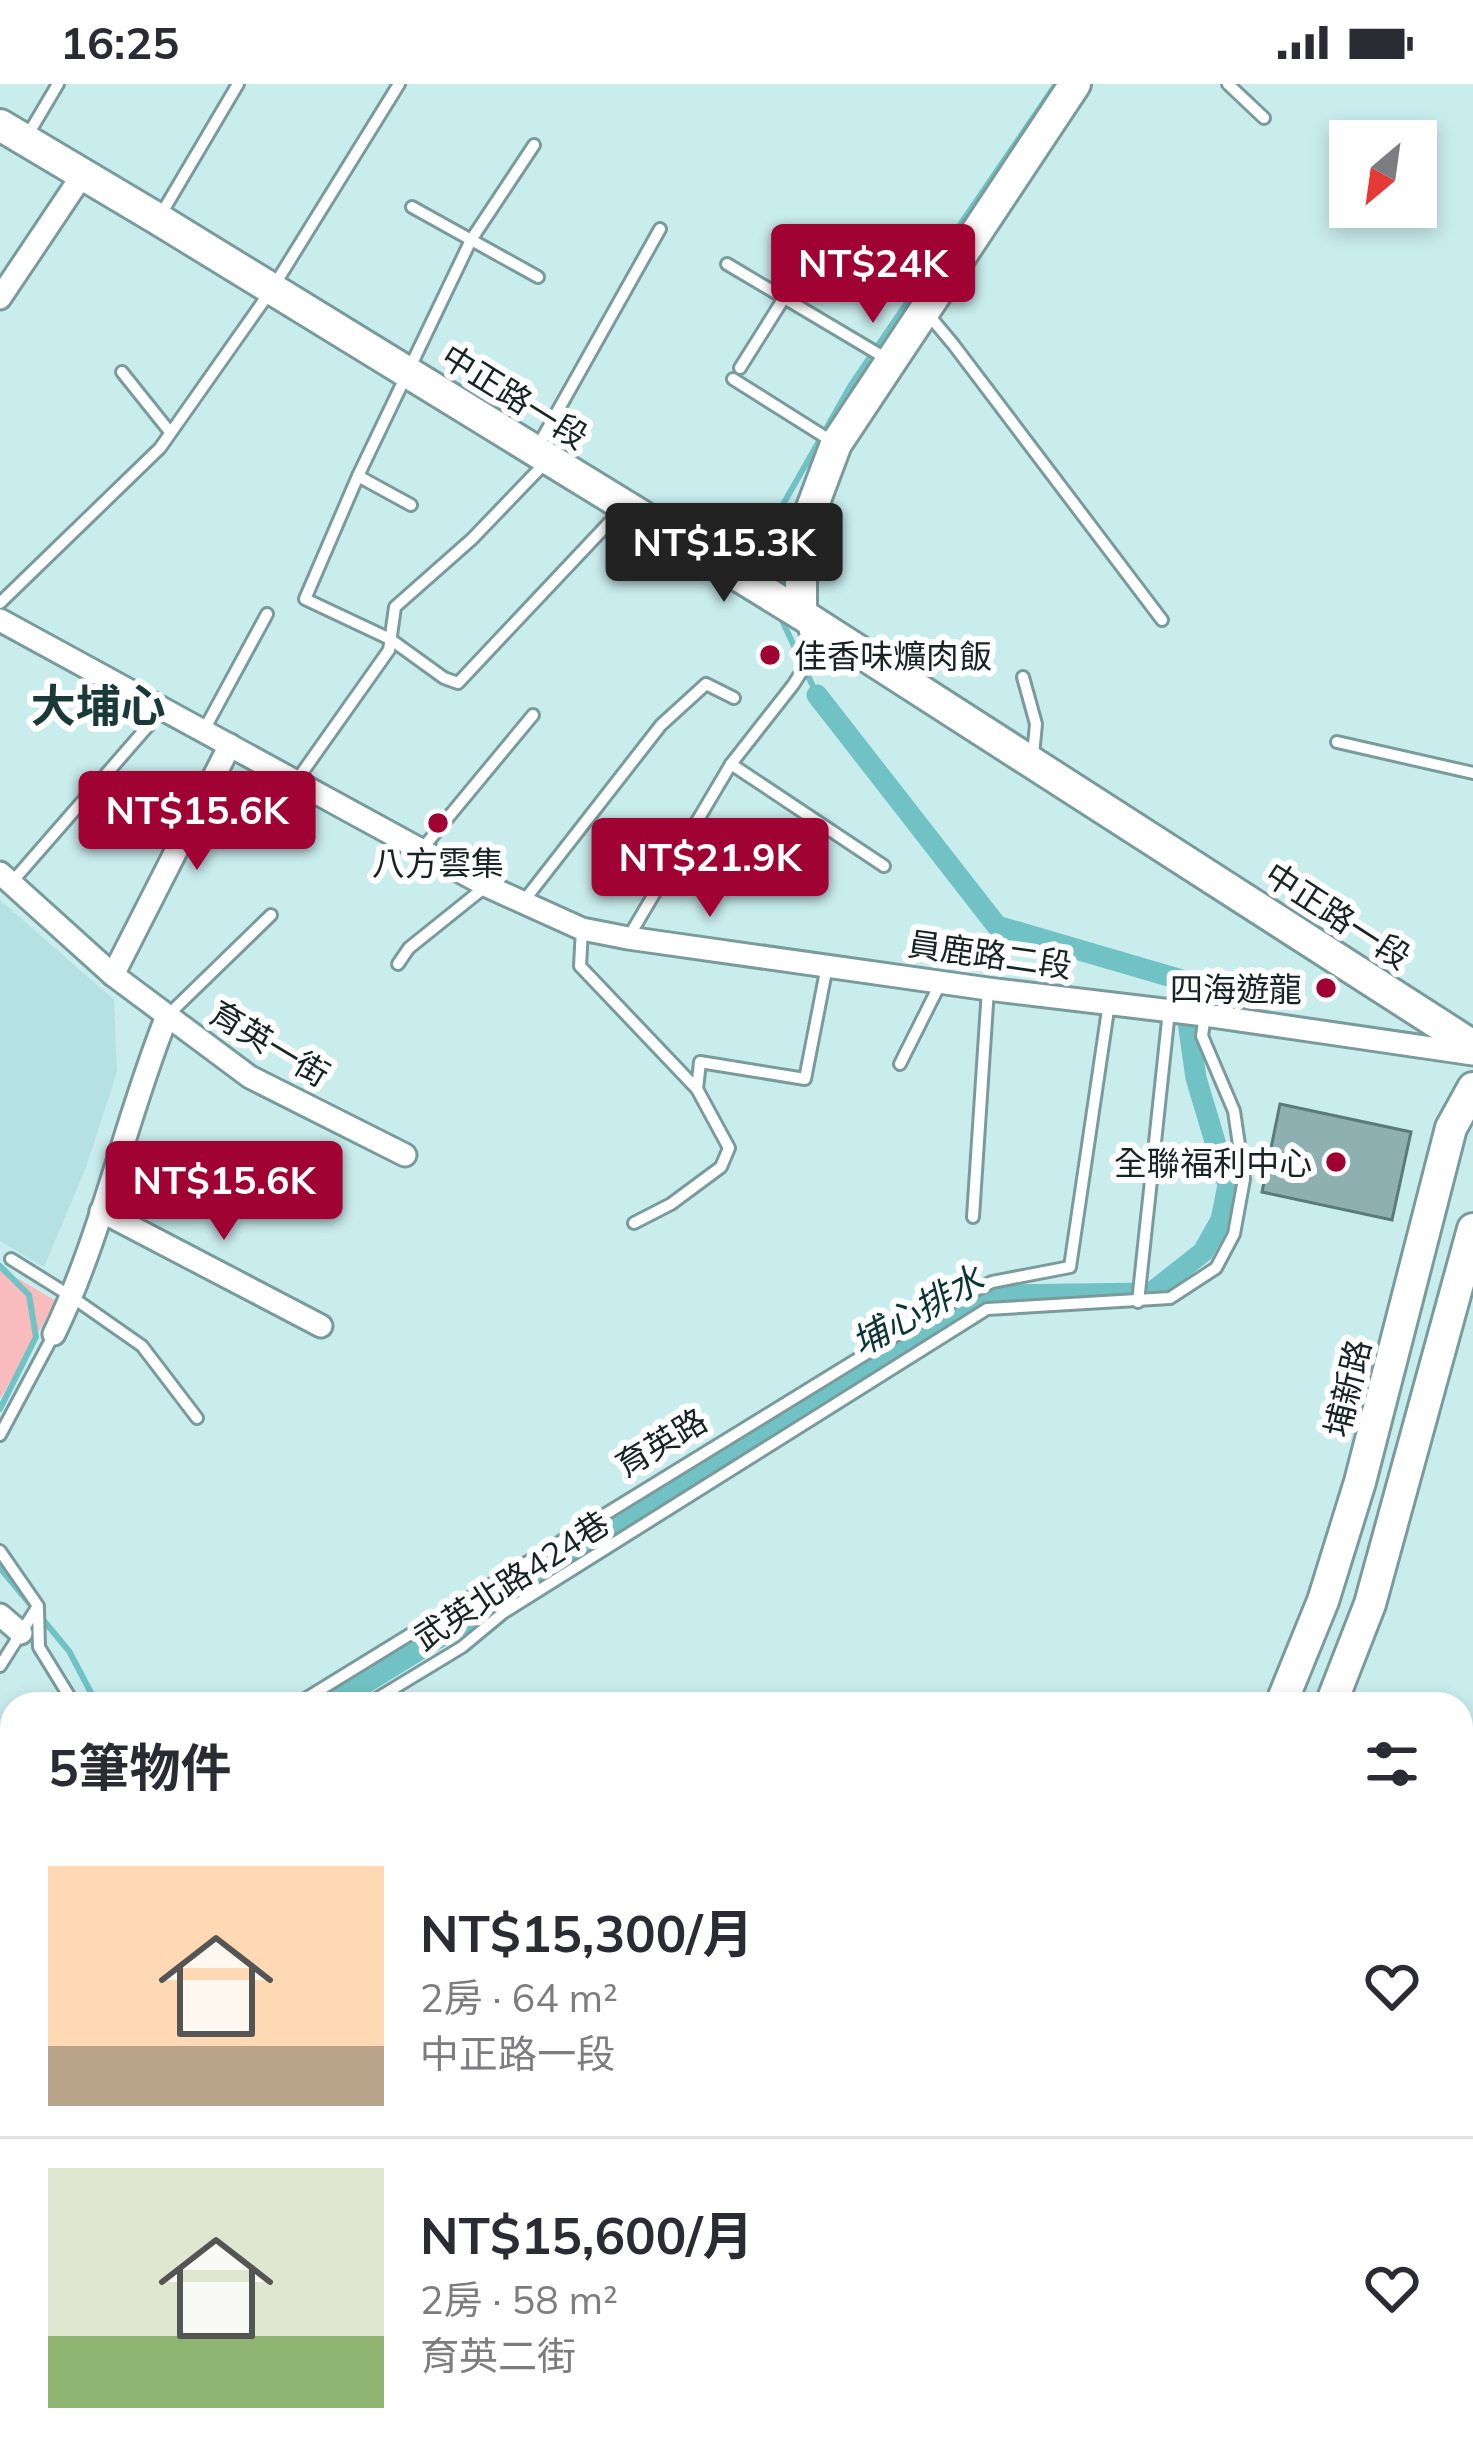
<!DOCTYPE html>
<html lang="zh-TW">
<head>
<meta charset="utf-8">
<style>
	body { margin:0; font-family:Mulish,"Noto Sans TC",sans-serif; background:#f7f7f7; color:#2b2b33; height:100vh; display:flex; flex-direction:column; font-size:45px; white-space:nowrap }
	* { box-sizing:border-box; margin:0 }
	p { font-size:39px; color:#7c7c81 }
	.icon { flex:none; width:66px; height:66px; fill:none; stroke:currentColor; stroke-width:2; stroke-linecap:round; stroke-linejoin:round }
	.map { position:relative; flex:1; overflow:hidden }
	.sheet { position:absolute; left:0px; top:1608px; width:1473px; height:768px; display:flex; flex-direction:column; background:#fff; border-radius:36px 36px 0 0; box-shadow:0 6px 18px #0003 }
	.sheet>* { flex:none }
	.needle { width:78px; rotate:209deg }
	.buttons { position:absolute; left:1329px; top:36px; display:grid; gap:24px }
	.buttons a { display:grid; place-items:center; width:108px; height:108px; border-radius:0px; background:#fff; box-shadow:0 6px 18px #0003; font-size:60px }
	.price { position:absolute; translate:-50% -102px; padding:0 27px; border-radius:12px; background:#a10234; color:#fff; font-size:39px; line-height:78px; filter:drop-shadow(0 3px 6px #0008) }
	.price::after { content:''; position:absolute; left:50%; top:72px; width:36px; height:27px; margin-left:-18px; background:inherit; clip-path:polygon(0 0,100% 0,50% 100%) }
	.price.on { background:#222; color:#fff }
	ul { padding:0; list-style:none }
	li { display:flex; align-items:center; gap:36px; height:300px; padding:0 48px }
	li+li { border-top:3px solid #e1e1e2 }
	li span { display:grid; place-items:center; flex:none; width:336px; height:240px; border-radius:0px; color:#555 }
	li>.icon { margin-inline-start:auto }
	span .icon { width:144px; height:144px; fill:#fffc; stroke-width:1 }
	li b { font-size:51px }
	h2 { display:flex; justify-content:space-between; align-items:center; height:144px; padding:0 48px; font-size:51px }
	.status { display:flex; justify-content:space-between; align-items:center; height:84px; padding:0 60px; background:#fff; direction:ltr }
	.status svg { height:33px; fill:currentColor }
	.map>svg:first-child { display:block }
</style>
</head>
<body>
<div class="status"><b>16:25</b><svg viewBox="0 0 49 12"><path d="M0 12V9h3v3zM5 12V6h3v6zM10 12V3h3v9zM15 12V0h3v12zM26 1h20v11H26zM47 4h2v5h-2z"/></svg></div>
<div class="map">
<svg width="1473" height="2376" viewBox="0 0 1473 2376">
	<rect width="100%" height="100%" fill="#c9eced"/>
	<!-- built -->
	<polygon fill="#b5e1e2" points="0,816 114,916 117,988 86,1083 44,1183 0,1157"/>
	<!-- green -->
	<polygon fill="#f8bcbf" points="0,1184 56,1217 0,1315"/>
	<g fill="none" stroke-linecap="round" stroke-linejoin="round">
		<!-- stream -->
		<g stroke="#71c2c4" stroke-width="6">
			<polyline points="761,493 752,475 851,301 1056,0"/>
			<polyline points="780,532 817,611"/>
			<polyline points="0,1182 29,1211 36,1253 0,1325"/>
			<polyline points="0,1484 69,1567 97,1620"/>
		</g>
		<!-- canal -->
		<g stroke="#71c2c4" stroke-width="21">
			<polyline points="331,1620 996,1211 1151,1209 1203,1168 1221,1136 1228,1101 1196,994 1182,896 997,842 817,611"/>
			<polyline points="161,2364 166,2376"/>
		</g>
	</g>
	<!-- building -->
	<polygon fill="#8fb0b1" stroke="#5b7b7b" stroke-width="3" points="1280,1020 1411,1048 1392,1136 1262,1108"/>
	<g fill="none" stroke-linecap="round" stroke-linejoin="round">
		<!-- lane casing -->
		<g stroke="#7a9b9b" stroke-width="16">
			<g id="lane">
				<polyline points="1228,0 1264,34"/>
				<polyline points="26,54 58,0"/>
				<polyline points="412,123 538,193"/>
				<polyline points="160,132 238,0"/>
				<polyline points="727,180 887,275"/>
				<polyline points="927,229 953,260 1162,536"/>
				<polyline points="740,284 784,214"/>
				<polyline points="122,288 170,348"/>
				<polyline points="733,295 833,358"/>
				<polyline points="538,362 660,145"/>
				<polyline points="358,392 471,156 534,61"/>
				<polyline points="411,421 358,392 305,515 390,555 444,594 458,599 622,425"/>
				<polyline points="0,519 160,364 272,205 399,0"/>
				<polyline points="1023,593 1036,640 1033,671"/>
				<polyline points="204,646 267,530"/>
				<polyline points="1337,658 1473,689"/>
				<polyline points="731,680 884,782"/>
				<polyline points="297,696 389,566 395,523 472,455 546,378"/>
				<polyline points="422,765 533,631"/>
				<polyline points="12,798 162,626"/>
				<polyline points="523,818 661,641 706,600 734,614"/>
				<polyline points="582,845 580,882 697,1005 729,1064 721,1083 671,1120 634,1139"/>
				<polyline points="628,854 731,680 793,601 811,573 803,539"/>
				<polyline points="398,880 409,864 485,803"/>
				<polyline points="167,932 271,831"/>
				<polyline points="900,980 941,898"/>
				<polyline points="697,1005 700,978 805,995 827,882"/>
				<polyline points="973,1133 988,905"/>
				<polyline points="11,1175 72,1213 142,1262 197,1334"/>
				<polyline points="1138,1218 1169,927"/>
				<polyline points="0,1351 54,1250"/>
				<polyline points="0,1467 38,1522 0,1582"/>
				<polyline points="38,1525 39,1563 74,1620"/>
				<polyline points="297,1620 942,1223 992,1198 1070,1183 1109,919"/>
				<polyline points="368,1620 462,1563 503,1529 987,1225 1170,1214 1216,1184 1234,1150 1244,1095 1234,1027 1202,952 1205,931"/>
				<polyline points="1461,2323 1473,2263"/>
				<polyline points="138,2364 143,2376"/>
				<polyline points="179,2364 184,2376"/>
				<polyline points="764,2376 767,2364"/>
				<polyline points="1155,2376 1163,2364"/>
				<polyline points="1436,2376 1446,2364"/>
			</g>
		</g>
		<!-- street casing -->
		<g stroke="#7a9b9b" stroke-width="27">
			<g id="street">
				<polyline points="0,214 83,90"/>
				<polyline points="0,536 487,802 582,845 628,854 988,905 1205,931 1473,970"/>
				<polyline points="0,789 113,891 250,993 405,1071"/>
				<polyline points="113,891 230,661"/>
				<polyline points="101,1127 321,1242"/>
				<path d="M 54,1250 C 103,1149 125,1036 167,932"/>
				<polyline points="0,1531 21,1549"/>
			</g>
		</g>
		<!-- secondary casing -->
		<g stroke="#7a9b9b" stroke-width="36">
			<g id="secondary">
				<polyline points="0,41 158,135 801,530 1473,962"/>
				<polyline points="801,530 801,453 836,360 1075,0"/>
				<polyline points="1281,1620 1323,1517 1360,1398 1451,1044 1473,1004"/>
				<polyline points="1331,1620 1370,1520 1473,1145"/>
				<polyline points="872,2376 880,2364"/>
				<polyline points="925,2376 932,2364"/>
			</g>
		</g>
		<!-- lane -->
		<use href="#lane" stroke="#fff" stroke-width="10"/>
		<!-- street -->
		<use href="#street" stroke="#fff" stroke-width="21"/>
		<!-- secondary -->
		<use href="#secondary" stroke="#fff" stroke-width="30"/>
	</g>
	<!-- markers -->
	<g fill="#a10234" stroke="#fff" stroke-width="4.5">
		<circle cx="770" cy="571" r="12"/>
		<circle cx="438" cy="739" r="12"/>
		<circle cx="1326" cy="904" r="12"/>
		<circle cx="1336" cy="1078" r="12"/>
	</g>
	<g text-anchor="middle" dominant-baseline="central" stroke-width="12" stroke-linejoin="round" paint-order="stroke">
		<!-- street labels -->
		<g font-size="33" fill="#172424" stroke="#fff">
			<text transform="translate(515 312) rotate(32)">中正路一段</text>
			<text transform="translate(1338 831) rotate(33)">中正路一段</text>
			<text transform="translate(990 870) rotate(8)">員鹿路二段</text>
			<text transform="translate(270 959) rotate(31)">育英一街</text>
			<text transform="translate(1347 1304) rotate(-76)">埔新路</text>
			<text transform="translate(661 1358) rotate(-31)">育英路</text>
			<text transform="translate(511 1496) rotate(-33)">武英北路424巷</text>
		</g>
		<!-- poi labels -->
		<g font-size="33" fill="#172424" stroke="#fff" text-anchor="end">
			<text x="794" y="571" text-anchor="start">佳香味爌肉飯</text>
			<text x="438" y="778" text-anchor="middle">八方雲集</text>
			<text x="1302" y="904">四海遊龍</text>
			<text x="1312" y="1078">全聯福利中心</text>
		</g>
		<!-- water labels -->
		<g font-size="36" font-style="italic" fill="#0c3536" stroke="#fff">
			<text transform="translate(917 1226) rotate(-29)">埔心排水</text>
		</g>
		<!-- district labels -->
		<g font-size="45" font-weight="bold" fill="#1a3939" stroke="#fff">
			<text x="98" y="621">大埔心</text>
		</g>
	</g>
</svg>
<div class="buttons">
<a><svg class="needle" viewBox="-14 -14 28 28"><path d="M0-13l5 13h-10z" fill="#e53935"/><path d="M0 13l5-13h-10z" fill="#7c7c81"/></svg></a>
</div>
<b class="price" style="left:873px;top:242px">NT$24K</b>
<b class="price on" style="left:724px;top:521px">NT$15.3K</b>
<b class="price" style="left:197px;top:789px">NT$15.6K</b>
<b class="price" style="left:710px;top:836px">NT$21.9K</b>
<b class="price" style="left:224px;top:1159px">NT$15.6K</b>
<section class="sheet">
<h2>5筆物件<svg class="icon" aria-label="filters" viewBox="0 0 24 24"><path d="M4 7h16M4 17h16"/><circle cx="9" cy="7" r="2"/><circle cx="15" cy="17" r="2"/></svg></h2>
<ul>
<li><span style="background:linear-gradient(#ffd9b3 75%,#b9a48a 0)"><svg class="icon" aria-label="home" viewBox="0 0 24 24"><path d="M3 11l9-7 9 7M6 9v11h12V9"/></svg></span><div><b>NT$15,300/月</b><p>2房 · 64 m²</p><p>中正路一段</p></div><svg class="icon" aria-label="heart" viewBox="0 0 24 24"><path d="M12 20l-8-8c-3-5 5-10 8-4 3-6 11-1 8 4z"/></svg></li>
<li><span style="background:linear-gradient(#dfe7d0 70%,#8fb573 0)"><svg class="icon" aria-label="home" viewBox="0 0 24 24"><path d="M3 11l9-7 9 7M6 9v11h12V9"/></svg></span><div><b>NT$15,600/月</b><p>2房 · 58 m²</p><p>育英二街</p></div><svg class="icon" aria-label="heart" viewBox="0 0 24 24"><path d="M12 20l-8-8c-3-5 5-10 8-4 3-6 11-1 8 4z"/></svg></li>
</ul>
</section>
</div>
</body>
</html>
